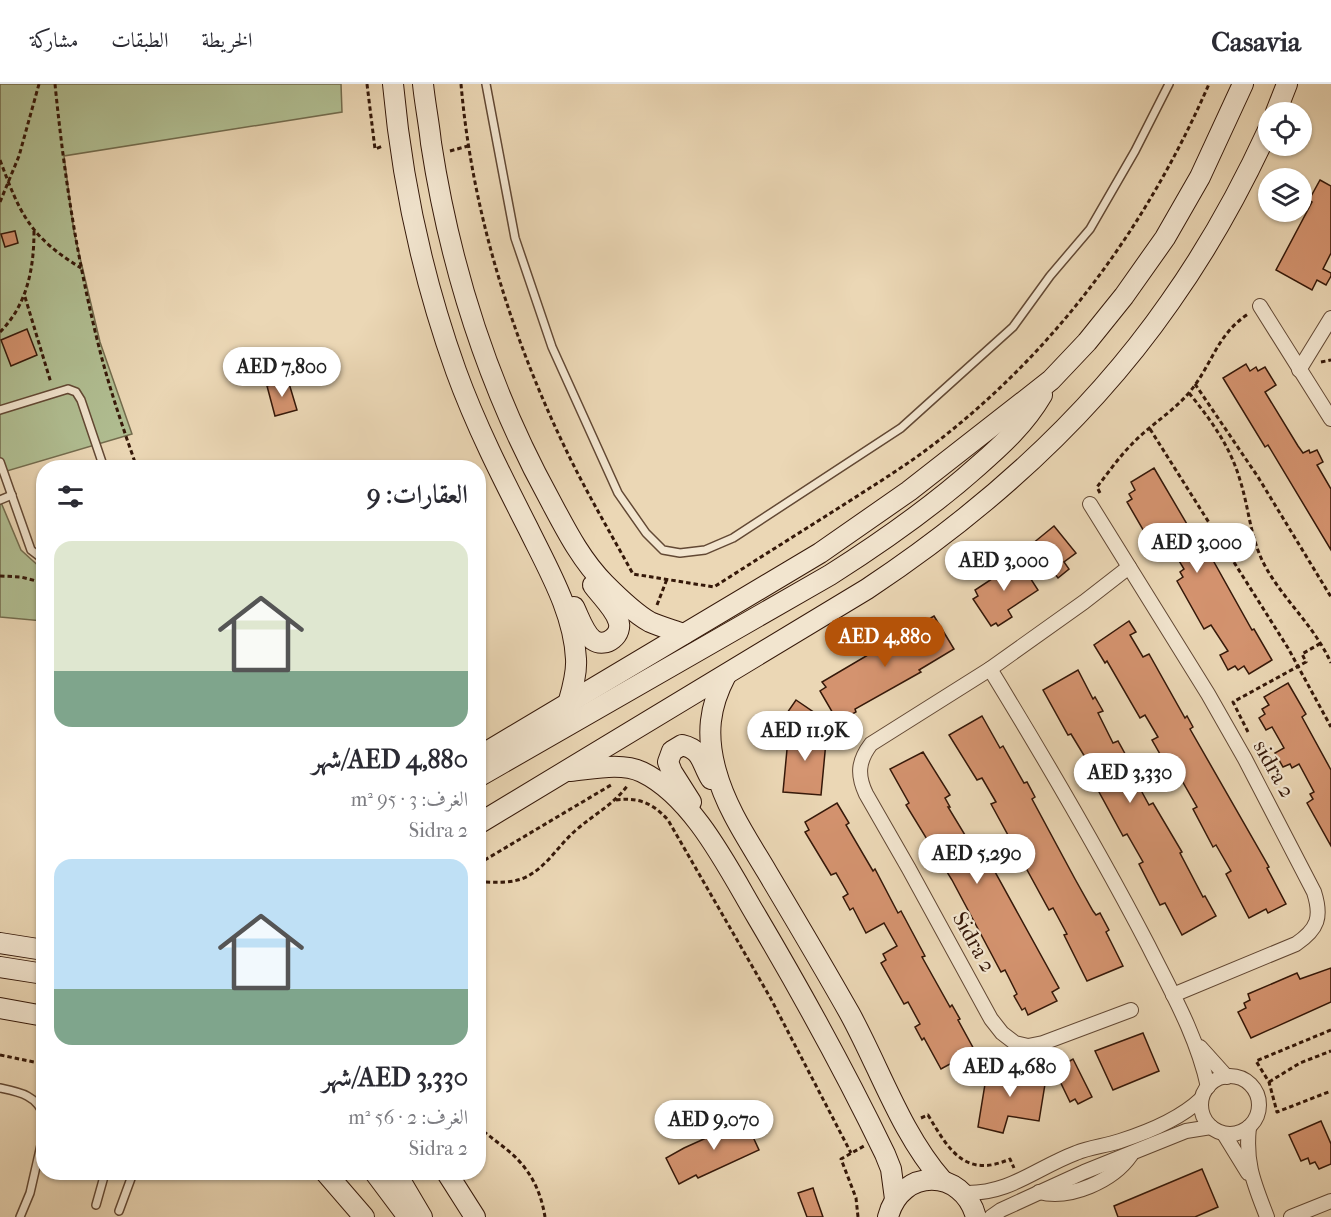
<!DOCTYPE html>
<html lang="ar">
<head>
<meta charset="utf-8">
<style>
	body { margin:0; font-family:"IM FELL French Canon",Amiri,serif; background:#f2f2f3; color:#2b2b33; direction:rtl; height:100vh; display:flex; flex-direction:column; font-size:22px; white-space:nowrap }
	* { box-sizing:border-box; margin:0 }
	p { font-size:20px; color:#7c7c81 }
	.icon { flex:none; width:33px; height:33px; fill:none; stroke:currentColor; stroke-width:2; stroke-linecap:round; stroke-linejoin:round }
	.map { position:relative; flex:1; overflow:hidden; direction:ltr }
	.side { position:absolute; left:36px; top:376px; width:450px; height:720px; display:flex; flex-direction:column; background:#fff; border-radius:24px; box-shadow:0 2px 4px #0004; direction:rtl }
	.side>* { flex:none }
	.tools { position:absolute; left:1258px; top:18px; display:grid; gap:12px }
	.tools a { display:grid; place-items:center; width:54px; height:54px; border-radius:50%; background:#fff; box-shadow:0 2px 4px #0004; font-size:30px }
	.price { position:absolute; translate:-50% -51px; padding:0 14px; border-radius:21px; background:#fff; color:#222; font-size:20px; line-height:39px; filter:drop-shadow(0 2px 3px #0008) }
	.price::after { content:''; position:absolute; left:50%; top:36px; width:18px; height:14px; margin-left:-9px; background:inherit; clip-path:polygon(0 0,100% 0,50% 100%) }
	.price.current { background:#b45309; color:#fff }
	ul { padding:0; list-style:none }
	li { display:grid; align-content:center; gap:12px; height:318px; padding:0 18px }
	li span { display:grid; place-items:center; height:186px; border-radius:18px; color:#555 }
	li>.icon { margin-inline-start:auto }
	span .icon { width:108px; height:108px; fill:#fffc; stroke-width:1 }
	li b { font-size:26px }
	h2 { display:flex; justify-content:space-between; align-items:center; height:72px; padding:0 18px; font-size:26px }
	header { display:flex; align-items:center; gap:36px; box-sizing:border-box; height:84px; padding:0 30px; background:#fff; border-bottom:2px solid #e1e1e2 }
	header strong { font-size:28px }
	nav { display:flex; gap:33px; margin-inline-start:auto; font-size:21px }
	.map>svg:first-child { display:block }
</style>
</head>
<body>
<header>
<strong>Casavia</strong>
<nav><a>الخريطة</a><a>الطبقات</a><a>مشاركة</a></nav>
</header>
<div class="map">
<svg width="1331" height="1133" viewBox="0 0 1331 1133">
	<rect width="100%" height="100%" fill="#ebd7b5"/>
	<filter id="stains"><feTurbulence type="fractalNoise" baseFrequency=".00333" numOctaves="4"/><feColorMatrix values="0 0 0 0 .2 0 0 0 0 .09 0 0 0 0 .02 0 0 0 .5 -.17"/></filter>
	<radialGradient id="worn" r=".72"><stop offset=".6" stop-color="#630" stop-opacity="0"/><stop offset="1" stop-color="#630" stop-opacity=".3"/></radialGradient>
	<!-- green -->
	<g fill="#b1bf93" stroke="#736c4e" stroke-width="1.5">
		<polygon points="0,0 341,0 342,28 64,72 74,148 100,258 132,350 0,389"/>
		<polygon points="0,416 21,466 43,486 43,537 0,533"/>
	</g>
	<!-- building -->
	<g fill="#d4936f" stroke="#351809" stroke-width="1.5">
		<polygon points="1320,96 1331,102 1331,169 1323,185 1331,189 1331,192 1326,201 1317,196 1312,206 1276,186 1312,118 1309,116"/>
		<polygon points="15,147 18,159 5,163 1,150"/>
		<polygon points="27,245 37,271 11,282 1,256"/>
		<polygon points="1246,280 1250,287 1256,283 1258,287 1265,283 1276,301 1265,308 1298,362 1303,369 1309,366 1310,369 1317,366 1323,378 1317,381 1331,405 1331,466 1268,361 1265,363 1223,294"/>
		<polygon points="288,296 297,326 275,332 267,302"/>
		<polygon points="1154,384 1201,464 1205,462 1252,546 1254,545 1272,576 1249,590 1244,582 1238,586 1235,582 1228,586 1220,571 1228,567 1211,541 1204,545 1177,497 1183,493 1180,488 1184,485 1169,460 1163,464 1160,459 1153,463 1127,418 1132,415 1129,410 1135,406 1131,398"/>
		<polygon points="1054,442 1076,469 1064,478 1069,485 1058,494 1032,460"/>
		<polygon points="1016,472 1038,506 1008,526 1012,533 998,542 996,539 991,542 973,515 978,512 975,506 998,491 995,486"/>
		<polygon points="934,532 954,565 919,586 921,588 855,625 856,628 838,638 820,607 826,603 822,598"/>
		<polygon points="1129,537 1136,548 1130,551 1143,573 1149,570 1185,634 1187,632 1193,643 1190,645 1269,783 1267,784 1286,820 1268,829 1266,825 1249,834 1226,790 1231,787 1216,761 1213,763 1193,725 1197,723 1181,695 1176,698 1152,656 1158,653 1145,631 1140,634 1107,577 1105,579 1094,561"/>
		<polygon points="1078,586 1093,615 1095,613 1103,627 1098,629 1113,659 1118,657 1139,695 1136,697 1149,721 1153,719 1182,768 1180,769 1203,813 1205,812 1216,832 1182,851 1165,819 1160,821 1139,780 1143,778 1127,750 1123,752 1081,675 1085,673 1071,650 1068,651 1043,606"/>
		<polygon points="1288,599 1306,630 1302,633 1331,686 1331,762 1307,719 1313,715 1310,710 1314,708 1299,680 1292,684 1290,680 1283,683 1275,669 1284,664 1272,643 1266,646 1259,634 1265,630 1262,625 1269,621 1264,613"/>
		<polygon points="796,616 812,627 789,639 790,630 787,629"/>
		<polygon points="982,632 1000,664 1003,662 1024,699 1027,698 1035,713 1032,715 1075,795 1093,827 1096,831 1100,829 1109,846 1106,848 1123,882 1087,897 1064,851 1067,850 1053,824 1049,826 991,720 996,718 982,694 977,696 949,651"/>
		<polygon points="789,644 827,647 821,711 783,708"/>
		<polygon points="923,668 950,711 945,714 950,723 948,723 971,761 978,757 1059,904 1052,908 1057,917 1028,931 1025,924 1022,926 1014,912 1017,910 1005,886 1001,888 952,796 906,721 909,719 890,685"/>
		<polygon points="837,719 849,739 846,741 873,787 875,785 898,829 901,827 925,872 922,873 950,923 952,921 960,935 958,936 976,969 961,978 959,975 941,985 924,954 922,956 915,943 920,940 908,918 904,920 881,879 886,876 883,870 897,862 884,839 866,849 853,824 850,826 843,813 848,810 836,789 831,791 805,748 809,746 805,738"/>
		<polygon points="1331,884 1331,918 1251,954 1238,928 1246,924 1244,919 1250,916 1248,910 1297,889 1300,895"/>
		<polygon points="1143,949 1159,987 1113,1006 1095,967"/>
		<polygon points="1073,975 1092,1013 1078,1020 1075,1015 1070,1018 1056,989 1063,985 1061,982"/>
		<polygon points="988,982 1046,994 1039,1037 1008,1032 1003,1049 978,1043"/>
		<polygon points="741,1027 759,1066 698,1094 696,1091 679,1100 666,1074 684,1064 735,1041 730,1032"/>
		<polygon points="1321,1037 1331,1060 1331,1080 1319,1085 1315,1078 1310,1080 1308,1074 1301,1077 1289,1051"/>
		<polygon points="1202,1085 1218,1123 1195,1133 1118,1133 1114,1122"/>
		<polygon points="813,1104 817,1116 823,1133 807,1133 798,1109"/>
	</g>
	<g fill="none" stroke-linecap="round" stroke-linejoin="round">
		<!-- lane casing -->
		<g stroke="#624834" stroke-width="10">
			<g id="lane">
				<polyline points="486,0 515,154 552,263 618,409 646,449 663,466 680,469 705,466 733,454 901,344 1013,243 1050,192 1090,145 1135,67 1169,0"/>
				<polyline points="0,326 68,305 76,308 81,316 104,384"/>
				<polyline points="0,378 31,466 44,476"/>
				<polyline points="0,416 12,411"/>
				<path d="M 0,1004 C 19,1008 37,1011 44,1032"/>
				<polyline points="96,1121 105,1089"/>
				<polyline points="119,1127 133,1089"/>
				<polyline points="20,1133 30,1109 44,1048"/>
			</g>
		</g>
		<!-- street casing -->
		<g stroke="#624834" stroke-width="16">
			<g id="street">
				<polyline points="1260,222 1331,335"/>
				<polyline points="1299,286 1331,234"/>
				<path d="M 1090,420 L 1208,610 L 1245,675 L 1314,808 C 1322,833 1318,845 1296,860 L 1173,911"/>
				<path d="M 1129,483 L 1084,518 L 990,585 L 871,660 C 858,677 857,691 866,710 L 909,785 L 991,935 L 1002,949 L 1015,959 L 1028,962 L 1043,959 L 1131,926"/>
				<path d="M 990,585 C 1045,675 1099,767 1148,861 C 1171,907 1197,952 1208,1003"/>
				<polyline points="1200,963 1227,993"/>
				<circle cx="1230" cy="1021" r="29"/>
				<path d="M 1249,1043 C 1245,1080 1254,1099 1267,1133"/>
				<polyline points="1224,1050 1248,1089"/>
				<path d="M 1039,1108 C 1070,1116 1113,1097 1131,1071"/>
				<path d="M 965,1109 C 1010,1110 1036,1084 1076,1069 C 1090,1063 1105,1062 1120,1057 C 1148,1048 1180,1035 1201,1015"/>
				<polyline points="991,1133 1001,1126 1084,1088 1186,1047 1211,1043"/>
				<polyline points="1291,1133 1331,1117"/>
			</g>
		</g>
		<!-- secondary casing -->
		<g stroke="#351809" stroke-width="22">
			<g id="secondary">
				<path d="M 393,0 C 402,98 423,195 456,287 C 476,342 502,393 528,444 C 548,485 574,529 576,575 C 577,590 572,606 568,620"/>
				<path d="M 423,0 C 425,20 429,39 431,59 C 450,183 489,305 550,416 C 566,446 581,476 605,500 C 618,513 634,529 650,538 C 661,543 673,546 684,550"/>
				<polyline points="1276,28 1287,0"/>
				<path d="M 574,523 C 579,533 584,549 593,556 C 606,565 624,550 618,536 C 614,524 601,512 593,501"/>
				<path d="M 726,591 C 709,623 706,651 716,687 C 726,724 748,756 767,788 C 795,835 823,882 850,930 C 880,985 901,1049 942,1096"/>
				<polyline points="478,673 820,469 909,407 1051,296 1087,258 1124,212 1165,154 1200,93 1243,0"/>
				<path d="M 570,687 C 592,685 621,678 642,688 C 694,713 729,786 757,833 C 803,911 846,989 885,1070 L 891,1085 L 895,1115"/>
				<path d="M 478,693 L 830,491 C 882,458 932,423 978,382 C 1002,361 1025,340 1042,311"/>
				<path d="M 691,718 L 672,688 L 668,678 L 672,667 L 682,661 C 703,666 701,679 711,695"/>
				<path d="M 478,740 L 867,505 C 983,428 1090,333 1170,218 C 1209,163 1241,105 1269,44"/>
				<polyline points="0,859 44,866"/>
				<polyline points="0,883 44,890"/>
				<polyline points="0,924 44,932"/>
				<polyline points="326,1089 364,1133"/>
				<polyline points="375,1089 408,1133"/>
				<polyline points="396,1089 422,1133"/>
				<polyline points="447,1089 475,1133"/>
				<path d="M 888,1133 C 901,1083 963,1084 976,1133"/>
			</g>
		</g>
		<!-- path -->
		<g stroke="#351809" stroke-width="3" stroke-dasharray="4.5 3" stroke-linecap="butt">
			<path d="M 55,0 C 64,91 78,182 101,271 C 111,309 124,347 137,384"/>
			<polyline points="367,0 375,65 383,62"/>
			<path d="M 461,0 C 472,128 512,255 568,370 C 588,411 611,450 633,490 L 714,503 C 759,474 804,446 848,418 C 879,398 910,379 938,357 C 1059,263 1148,140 1209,0"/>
			<polyline points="450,67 468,62"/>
			<path d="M 0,76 C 20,130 30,153 81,184"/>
			<polyline points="0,118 19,72 39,0"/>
			<polyline points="25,213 51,299"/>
			<path d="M 0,248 C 27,221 34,185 34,147"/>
			<polyline points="1321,278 1331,276"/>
			<polyline points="1195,300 1258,393 1331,513"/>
			<path d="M 1189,309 C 1211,336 1230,362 1240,396 C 1249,424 1250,453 1264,480 C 1283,516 1314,541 1331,579"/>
			<polyline points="1150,345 1288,564 1331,643"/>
			<path d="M 1100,409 L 1097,403 C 1108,389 1119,373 1132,360 C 1149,342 1171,329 1187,311 C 1212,283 1215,252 1248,230"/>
			<polyline points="0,492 21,493 44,499"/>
			<polyline points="657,521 667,495"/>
			<polyline points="1248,648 1233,618 1306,578 1302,570 1321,559"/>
			<path d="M 616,716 C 638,713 653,719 668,736 L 771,915 L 851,1069"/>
			<polyline points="478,780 611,701"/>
			<path d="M 478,798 C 494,798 509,800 524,794 C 546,784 558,762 575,747 C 594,730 612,722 628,701"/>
			<polyline points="1331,946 1256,977 1269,998 1277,1028 1331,1007"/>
			<polyline points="0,971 44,980"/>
			<polyline points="1269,998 1300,979 1331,967"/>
			<path d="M 921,1034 L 928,1031 C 949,1066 965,1095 1010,1075 L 1014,1084"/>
			<path d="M 478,1042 C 489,1053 501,1060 512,1070 C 531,1087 541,1108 545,1133"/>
			<polyline points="858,1133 856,1114 841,1075 864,1062"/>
		</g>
		<!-- lane -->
		<use href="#lane" stroke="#f2e5cf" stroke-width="7"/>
		<!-- street -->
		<use href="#street" stroke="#f2e5cf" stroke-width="14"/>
		<!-- secondary -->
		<use href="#secondary" stroke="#f2e5cf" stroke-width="20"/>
	</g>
	<g text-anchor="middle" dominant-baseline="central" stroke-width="4.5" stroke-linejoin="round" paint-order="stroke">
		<!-- street labels -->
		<g font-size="22" fill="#351809" stroke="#f2e5cf">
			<text transform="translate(1274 685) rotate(61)">sidra 2</text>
			<text transform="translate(974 858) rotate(61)">Sidra 2</text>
		</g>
	</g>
	<rect width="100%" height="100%" filter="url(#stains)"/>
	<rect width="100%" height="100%" fill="url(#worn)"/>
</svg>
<div class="tools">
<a><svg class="icon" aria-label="locate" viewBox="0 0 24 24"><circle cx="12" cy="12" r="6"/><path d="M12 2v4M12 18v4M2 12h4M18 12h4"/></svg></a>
<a><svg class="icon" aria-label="layers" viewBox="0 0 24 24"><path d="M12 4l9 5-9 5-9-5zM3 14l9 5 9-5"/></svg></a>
</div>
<b class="price" style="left:282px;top:314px">AED 7,800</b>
<b class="price" style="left:1197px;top:490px">AED 3,000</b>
<b class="price" style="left:1004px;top:508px">AED 3,000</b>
<b class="price current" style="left:885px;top:584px">AED 4,880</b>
<b class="price" style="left:805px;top:678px">AED 11.9K</b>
<b class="price" style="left:1130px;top:720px">AED 3,330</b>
<b class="price" style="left:977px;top:801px">AED 5,290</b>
<b class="price" style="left:1010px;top:1014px">AED 4,680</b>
<b class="price" style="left:714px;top:1067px">AED 9,070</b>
<section class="side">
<h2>العقارات: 9<svg class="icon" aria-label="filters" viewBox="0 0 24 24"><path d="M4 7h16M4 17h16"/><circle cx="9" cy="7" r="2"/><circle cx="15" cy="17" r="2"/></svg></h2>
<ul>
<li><span style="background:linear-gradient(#dfe7d0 70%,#7fa58c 0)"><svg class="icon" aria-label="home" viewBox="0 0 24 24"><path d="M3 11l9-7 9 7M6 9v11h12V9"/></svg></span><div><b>AED 4,880/شهر</b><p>الغرف: 3 · 95 m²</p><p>Sidra 2</p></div></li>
<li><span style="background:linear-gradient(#bfe0f5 70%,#7fa58c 0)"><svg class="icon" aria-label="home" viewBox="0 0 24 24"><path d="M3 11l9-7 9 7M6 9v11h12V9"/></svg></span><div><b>AED 3,330/شهر</b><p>الغرف: 2 · 56 m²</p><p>Sidra 2</p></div></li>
</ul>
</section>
</div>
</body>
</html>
